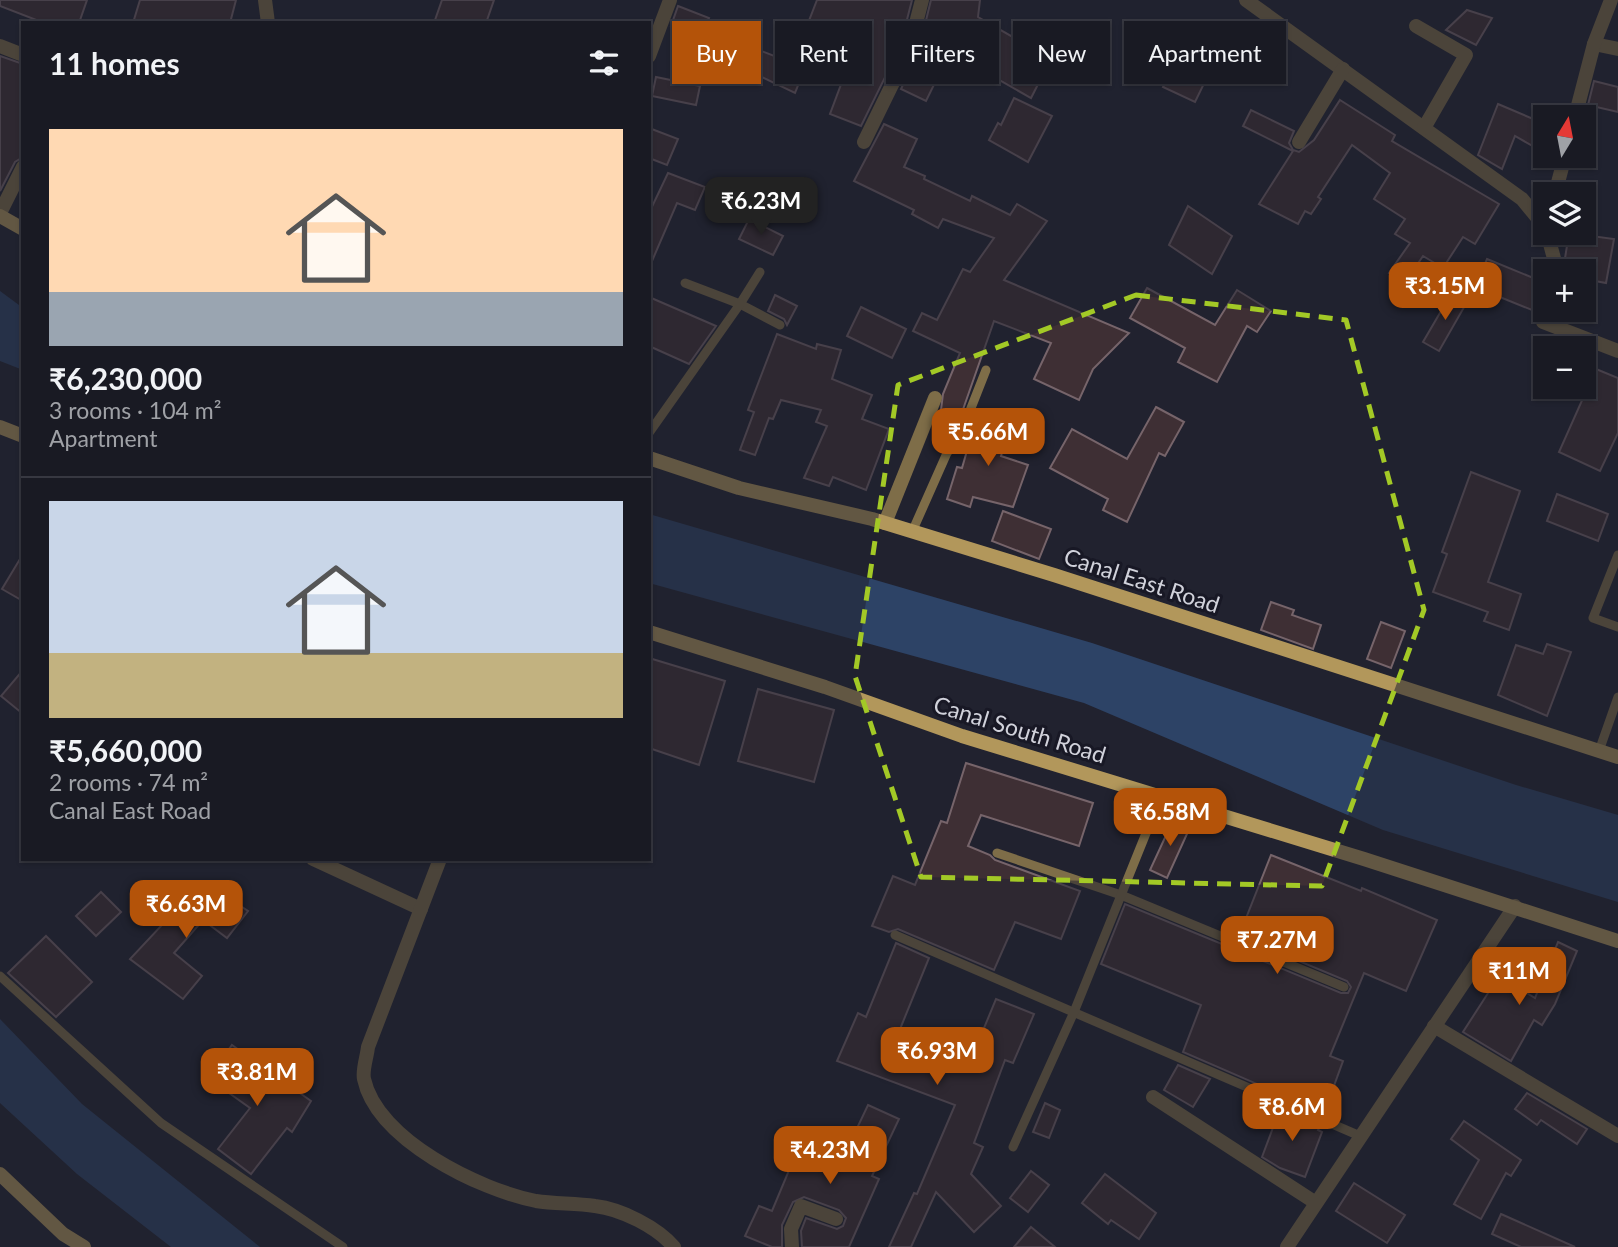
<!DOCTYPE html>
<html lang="en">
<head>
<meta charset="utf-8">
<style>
	body { margin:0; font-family:Lato,sans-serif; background:#262730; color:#f1f3f6; height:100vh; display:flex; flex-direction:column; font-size:26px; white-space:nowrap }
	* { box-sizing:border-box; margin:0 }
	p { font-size:23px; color:#9fa1a6 }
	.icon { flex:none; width:38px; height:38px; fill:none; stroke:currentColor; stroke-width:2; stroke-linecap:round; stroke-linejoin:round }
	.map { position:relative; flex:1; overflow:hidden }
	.sheet { position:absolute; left:21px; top:21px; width:630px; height:840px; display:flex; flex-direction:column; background:#191a23; border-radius:0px; box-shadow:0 2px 5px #0004,0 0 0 2px #373841 }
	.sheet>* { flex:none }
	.guide { position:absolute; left:672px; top:21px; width:665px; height:63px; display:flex; gap:14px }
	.needle { width:46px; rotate:10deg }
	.buttons { position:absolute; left:1533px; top:105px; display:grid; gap:14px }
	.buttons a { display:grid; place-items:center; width:63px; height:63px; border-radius:0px; background:#191a23; box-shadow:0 2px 5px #0004,0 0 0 2px #373841; font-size:35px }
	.price { position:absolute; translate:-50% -60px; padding:0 16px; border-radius:14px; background:#b45309; color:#fff; font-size:23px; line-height:46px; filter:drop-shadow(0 2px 4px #0008) }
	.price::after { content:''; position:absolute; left:50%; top:42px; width:21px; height:16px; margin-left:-10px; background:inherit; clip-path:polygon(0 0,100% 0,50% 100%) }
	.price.current { background:#222; color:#fff }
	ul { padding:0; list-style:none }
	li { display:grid; align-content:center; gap:14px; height:371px; padding:0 28px }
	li+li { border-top:2px solid #373841 }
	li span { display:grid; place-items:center; height:217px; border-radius:0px; color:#555 }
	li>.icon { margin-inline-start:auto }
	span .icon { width:126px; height:126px; fill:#fffc; stroke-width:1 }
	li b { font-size:30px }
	h2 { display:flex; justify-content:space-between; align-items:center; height:84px; padding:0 28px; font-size:30px }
	.chip { padding:0 24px; border-radius:0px; background:#191a23; box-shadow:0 2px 5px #0004,0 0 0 2px #373841; font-size:24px; line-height:63px }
	.chip.current { background:#b45309; color:#fff }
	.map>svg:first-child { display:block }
</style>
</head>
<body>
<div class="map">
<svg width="1618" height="1247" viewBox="0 0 1618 1247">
	<rect width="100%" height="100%" fill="#21222f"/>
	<!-- water -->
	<g fill="#2d4366">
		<polygon points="0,291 23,308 23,370 0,361"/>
		<polygon points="649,514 1092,643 1516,785 1618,815 1618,902 1383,830 1084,703 649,583"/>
		<polygon points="0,1019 82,1104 260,1247 171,1247 77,1174 0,1103"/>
	</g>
	<!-- building -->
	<g fill="#3e2f34" stroke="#76646a" stroke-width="2">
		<polygon points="0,0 87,0 79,23 44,23 0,6"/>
		<polygon points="140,0 236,0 230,23 133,23"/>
		<polygon points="442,0 494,0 486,23 434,23"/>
		<polygon points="817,0 912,0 900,47 861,126 830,114 849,63 800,44"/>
		<polygon points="931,0 980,0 978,17 1051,59 1031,98 950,52 926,101 901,89 918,53"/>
		<polygon points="678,6 709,18 701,37 671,26"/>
		<polygon points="1467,10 1492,18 1476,45 1446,30"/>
		<polygon points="1218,26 1239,38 1224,65 1215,61 1195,102 1163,87 1170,72 1187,80"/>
		<polygon points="789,42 812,51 795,93 743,68 751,47 782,59"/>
		<polygon points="0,56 23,64 23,157 15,162 0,191"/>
		<polygon points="656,77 700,86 696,105 652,96"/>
		<polygon points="1594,81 1618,87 1618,112 1588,105"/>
		<polygon points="1014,98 1052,116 1028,162 989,140 998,123 1001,125"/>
		<polygon points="1340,100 1395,135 1392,141 1499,204 1475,244 1463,237 1443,268 1423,256 1404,284 1389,273 1410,243 1395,234 1405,219 1374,199 1390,173 1352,145 1318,197 1321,199 1311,214 1305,211 1298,224 1259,204 1293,151 1243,126 1251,110 1294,131 1289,143 1293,150 1299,152 1314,140"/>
		<polygon points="1498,104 1545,124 1545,153 1515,136 1502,169 1478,155"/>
		<polygon points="884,124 917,139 904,167 925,176 924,179 970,201 972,196 1010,215 1017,204 1047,221 1004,280 1129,333 1093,369 1079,400 1034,379 1051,343 994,321 960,418 941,410 943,394 960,353 913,331 922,313 937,320 963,269 970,272 994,238 943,219 938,228 912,214 914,210 854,181"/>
		<polygon points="649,128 678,139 667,165 649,158"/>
		<polygon points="668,173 705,187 695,210 677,203 649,268 649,213"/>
		<polygon points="1188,206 1232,236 1212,274 1169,245"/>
		<polygon points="749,219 783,236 773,255 739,239"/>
		<polygon points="1569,233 1614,239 1606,283 1584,279 1584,271 1563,271"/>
		<polygon points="1487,259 1543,282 1532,310 1475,287"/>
		<polygon points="1147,288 1215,325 1237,290 1271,311 1257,332 1247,326 1217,382 1178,362 1185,348 1130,318"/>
		<polygon points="1451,294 1467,302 1439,351 1423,342"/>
		<polygon points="775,295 797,306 787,325 784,319 768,311"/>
		<polygon points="649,297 716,326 689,364 649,346"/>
		<polygon points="861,307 906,329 892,358 847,336"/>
		<polygon points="777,334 816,349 817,344 841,350 832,379 872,395 862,419 889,429 866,490 833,477 829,486 804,478 827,426 816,422 821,410 781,400 773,419 769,418 755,455 740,450 754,412 748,410"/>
		<polygon points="1596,369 1618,378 1618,433 1600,471 1559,452"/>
		<polygon points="1156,407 1184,422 1165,456 1159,453 1127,522 1103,510 1108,499 1050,468 1072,429 1127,459"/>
		<polygon points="977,416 1010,426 1001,456 1028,465 1013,507 973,497 970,507 947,499 957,467 962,468"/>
		<polygon points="1471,472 1520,491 1488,582 1521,594 1509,630 1484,621 1488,612 1433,592 1447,554 1442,552"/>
		<polygon points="1557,494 1608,514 1598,541 1547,521"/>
		<polygon points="1003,511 1051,529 1039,559 992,541"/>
		<polygon points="23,554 23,601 2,589"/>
		<polygon points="1271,602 1294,610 1292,615 1321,625 1313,649 1261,630"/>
		<polygon points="1381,622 1405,631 1391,668 1367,659"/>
		<polygon points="1547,644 1571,652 1547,716 1498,695 1516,645 1543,654"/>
		<polygon points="649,658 725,681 699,765 649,748"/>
		<polygon points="23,670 23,714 1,696"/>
		<polygon points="758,689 834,710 814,782 738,761"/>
		<polygon points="966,763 1093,803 1079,846 981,815 968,846 990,855 995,860 1080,891 1061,939 1015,922 994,970 898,929 889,932 872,926 893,876 915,885 941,821 947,823"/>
		<polygon points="1174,818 1191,825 1167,878 1150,870"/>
		<polygon points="1271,855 1361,891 1362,888 1437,920 1406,991 1364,973 1330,1056 1343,1061 1324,1113 1183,1052 1201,1005 1101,964 1125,904 1341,993 1348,993 1351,987 1347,981 1239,936"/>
		<polygon points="212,887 248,911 227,938 203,920 174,953 202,976 183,999 130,959 176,910 181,913"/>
		<polygon points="101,892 121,912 96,936 76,916"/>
		<polygon points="46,936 92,982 56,1017 8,973"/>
		<polygon points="1558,942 1577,951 1555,1004 1542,1025 1534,1020 1511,1061 1463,1032 1499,976 1535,998"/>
		<polygon points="896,943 929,958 898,1034 970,1062 996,999 1034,1014 1013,1063 1005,1060 974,1143 983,1147 971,1174 1001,1206 974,1232 936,1192 911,1247 889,1247 914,1193 917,1194 955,1105 837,1061 858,1013 866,1017"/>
		<polygon points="232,1045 311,1101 292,1132 287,1128 251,1174 218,1149 250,1108 208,1078"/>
		<polygon points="1178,1065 1210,1079 1193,1107 1164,1090"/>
		<polygon points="1527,1093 1587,1129 1577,1144 1541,1120 1537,1125 1515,1109"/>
		<polygon points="1045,1103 1060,1110 1049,1138 1033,1132"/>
		<polygon points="868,1105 899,1119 872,1176 879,1179 849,1247 802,1247 801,1231 806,1218 837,1229 843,1226 846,1218 839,1210 804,1197 793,1202 782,1225 782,1247 772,1247 745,1236 759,1206 772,1211 800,1144 841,1162"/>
		<polygon points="1280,1109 1320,1126 1318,1130 1322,1132 1305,1177 1280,1168 1262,1157"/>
		<polygon points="1464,1121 1521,1160 1511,1176 1506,1173 1481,1219 1454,1204 1479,1160 1451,1139"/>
		<polygon points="1031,1171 1049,1185 1028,1212 1010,1198"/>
		<polygon points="1105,1174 1156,1213 1139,1239 1111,1220 1108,1224 1082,1203"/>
		<polygon points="1354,1183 1405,1215 1387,1243 1336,1211"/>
		<polygon points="1501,1214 1575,1247 1521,1247 1492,1234"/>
		<polygon points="1031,1227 1055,1247 1014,1247"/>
	</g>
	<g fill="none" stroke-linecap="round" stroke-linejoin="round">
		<!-- lane -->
		<g stroke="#7e6d48" stroke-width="9">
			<polyline points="760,272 740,304 780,325"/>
			<polyline points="649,433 740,304 685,283"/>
			<polyline points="912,532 947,453 960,436 986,370"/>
			<polyline points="1618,555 1593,618 1618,627"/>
			<polyline points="1599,751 1618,697"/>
			<polyline points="997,853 1121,895 1344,987"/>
			<polyline points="895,935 1360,1136"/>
			<polyline points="0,976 161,1123 343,1247"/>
			<polyline points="1013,1147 1074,1012 1161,796"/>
		</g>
		<!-- street -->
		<g stroke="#7e6d48" stroke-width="14">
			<polyline points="265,0 268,23"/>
			<polyline points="1246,0 1522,199 1545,227"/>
			<polyline points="1416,26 1466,55 1424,128"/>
			<polyline points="1594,44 1618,49"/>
			<polyline points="0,46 23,55"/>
			<polyline points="649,56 670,0"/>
			<polyline points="1575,117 1594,44 1611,0"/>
			<polyline points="864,142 909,50 922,0"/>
			<polyline points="1299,142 1343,69"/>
			<polyline points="1555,194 1565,156"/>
			<polyline points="0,213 23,167"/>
			<polyline points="1547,233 1555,262 1553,271"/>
			<polyline points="1546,310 1543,322 1618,351"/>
			<polyline points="885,523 935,398"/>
			<polyline points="313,859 421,909"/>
			<path d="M 440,859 L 368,1047 C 367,1057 362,1070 364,1079 C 377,1140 480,1190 536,1201 C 555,1204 575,1203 595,1206 C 621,1209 657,1227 674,1247"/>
			<polyline points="1434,1026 1618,1136"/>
			<polyline points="1153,1097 1316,1203"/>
			<polyline points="792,1247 791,1229 801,1206 836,1219"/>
			<polyline points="1287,1247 1515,906"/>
		</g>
		<!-- secondary -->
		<g stroke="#b2975b" stroke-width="14">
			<polyline points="0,216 23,229"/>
			<polyline points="0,427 23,436"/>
			<polyline points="649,458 739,488 872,519 1054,575 1618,757"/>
			<polyline points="649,632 825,687 962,736 1364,859 1618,941"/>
			<polyline points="0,1174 63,1234 84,1247"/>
		</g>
	</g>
	<!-- marked area -->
	<path d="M0 0H1618V1247H0ZM 1136,295 L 1346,320 L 1424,610 L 1322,886 L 921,877 L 855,676 L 898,385 Z" fill="#21222f" fill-opacity=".55" fill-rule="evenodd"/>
	<path fill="none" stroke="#a3c926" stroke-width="5" stroke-dasharray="14 9" stroke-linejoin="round" d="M 1136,295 L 1346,320 L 1424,610 L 1322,886 L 921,877 L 855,676 L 898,385 Z"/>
	<g text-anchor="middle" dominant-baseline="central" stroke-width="6" stroke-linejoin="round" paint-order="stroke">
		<!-- street labels -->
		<g font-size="23" fill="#d1d2db" stroke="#181825">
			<text transform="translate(1142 580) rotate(18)">Canal East Road</text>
			<text transform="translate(1020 729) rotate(17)">Canal South Road</text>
		</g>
	</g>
</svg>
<div class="buttons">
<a><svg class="needle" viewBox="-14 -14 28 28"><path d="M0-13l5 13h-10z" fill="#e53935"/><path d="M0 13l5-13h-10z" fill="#9fa1a6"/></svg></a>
<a><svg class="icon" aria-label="layers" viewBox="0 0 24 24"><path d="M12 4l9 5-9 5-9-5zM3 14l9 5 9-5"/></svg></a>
<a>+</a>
<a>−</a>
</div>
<b class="price current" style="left:761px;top:237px">₹6.23M</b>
<b class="price" style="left:1445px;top:322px">₹3.15M</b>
<b class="price" style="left:988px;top:468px">₹5.66M</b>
<b class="price" style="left:1170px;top:848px">₹6.58M</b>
<b class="price" style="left:186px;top:940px">₹6.63M</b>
<b class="price" style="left:1277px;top:976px">₹7.27M</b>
<b class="price" style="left:1519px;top:1007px">₹11M</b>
<b class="price" style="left:937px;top:1087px">₹6.93M</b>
<b class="price" style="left:257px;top:1108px">₹3.81M</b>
<b class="price" style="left:1292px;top:1143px">₹8.6M</b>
<b class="price" style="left:830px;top:1186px">₹4.23M</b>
<div class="guide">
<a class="chip current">Buy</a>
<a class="chip">Rent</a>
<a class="chip">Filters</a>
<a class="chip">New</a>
<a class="chip">Apartment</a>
</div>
<section class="sheet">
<h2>11 homes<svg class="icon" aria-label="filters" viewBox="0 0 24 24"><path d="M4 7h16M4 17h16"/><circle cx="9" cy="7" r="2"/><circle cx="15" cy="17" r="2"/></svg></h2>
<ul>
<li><span style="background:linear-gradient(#ffd9b3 75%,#9aa5b1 0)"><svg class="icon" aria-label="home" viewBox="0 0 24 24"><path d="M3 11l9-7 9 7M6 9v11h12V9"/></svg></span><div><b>₹6,230,000</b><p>3 rooms · 104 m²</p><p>Apartment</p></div></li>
<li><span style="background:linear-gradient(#c9d6e8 70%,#c2b280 0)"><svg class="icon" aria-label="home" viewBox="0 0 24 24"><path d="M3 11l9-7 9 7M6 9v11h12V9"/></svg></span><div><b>₹5,660,000</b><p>2 rooms · 74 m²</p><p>Canal East Road</p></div></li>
</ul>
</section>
</div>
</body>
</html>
